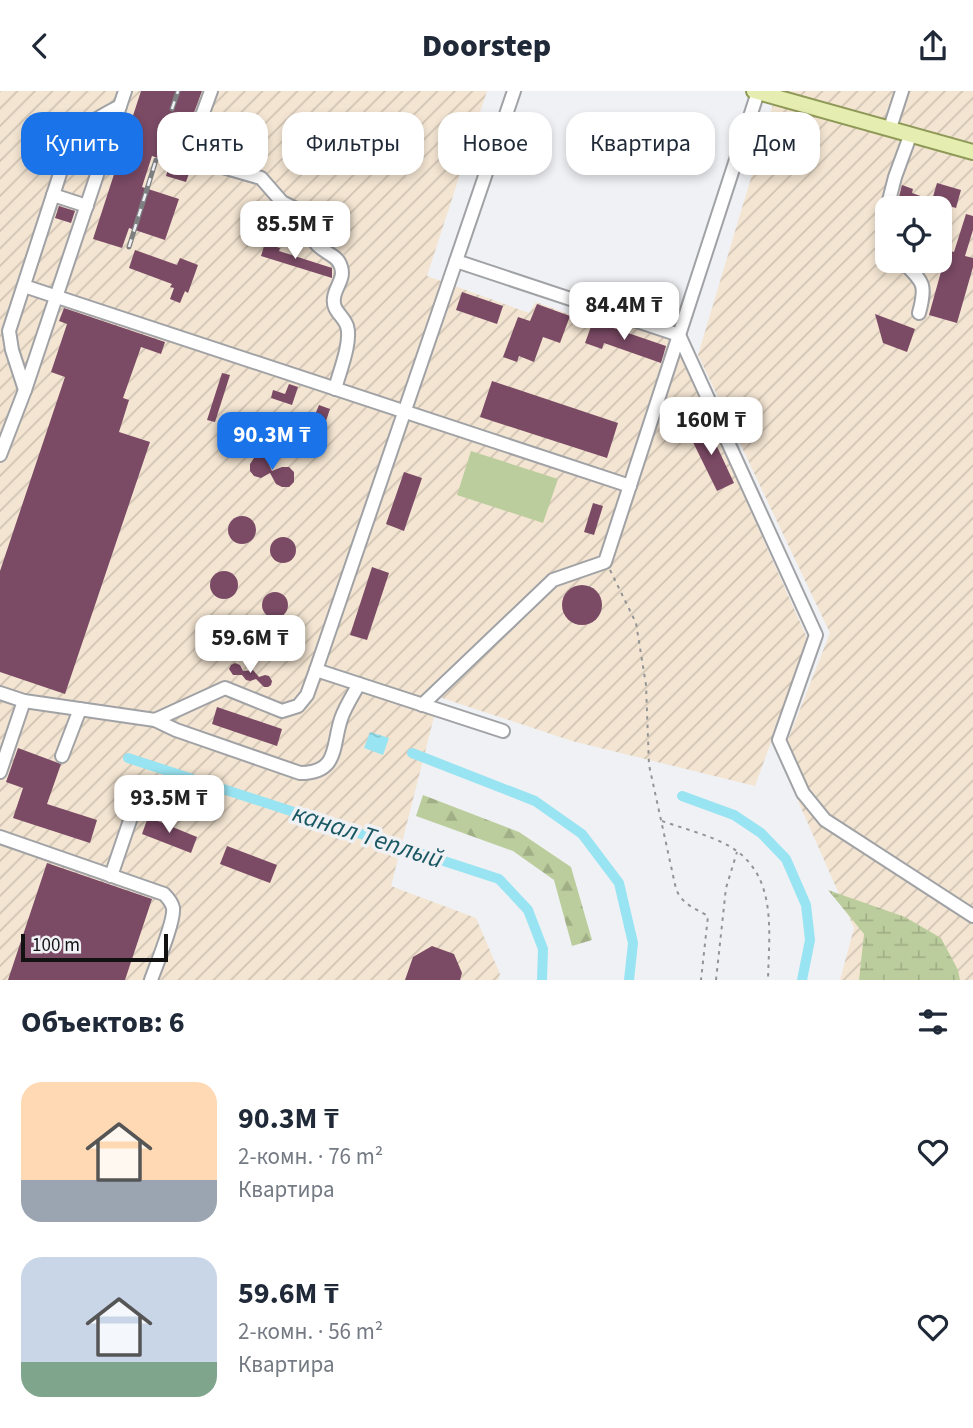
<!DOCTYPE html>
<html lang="ru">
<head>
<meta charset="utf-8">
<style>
	body { margin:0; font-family:"Source Sans 3",sans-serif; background:#f2f2f3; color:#1f2937; height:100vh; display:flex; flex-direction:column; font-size:26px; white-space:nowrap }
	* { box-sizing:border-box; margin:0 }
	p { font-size:23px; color:#747a83 }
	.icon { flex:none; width:38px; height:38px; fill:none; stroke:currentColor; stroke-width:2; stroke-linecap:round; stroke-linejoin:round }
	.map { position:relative; height:889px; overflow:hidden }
	.details { display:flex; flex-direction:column; background:#fff; flex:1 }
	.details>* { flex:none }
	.hud { position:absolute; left:21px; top:21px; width:931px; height:63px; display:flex; gap:14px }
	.tools { position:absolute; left:875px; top:105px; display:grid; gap:14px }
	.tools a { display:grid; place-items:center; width:77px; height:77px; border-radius:14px; background:#fff; box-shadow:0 4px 10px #0003; font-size:35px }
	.scale { position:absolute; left:21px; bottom:18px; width:147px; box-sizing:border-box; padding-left:7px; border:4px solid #121213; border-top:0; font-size:19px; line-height:24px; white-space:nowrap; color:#121213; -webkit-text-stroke:5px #f0f1f4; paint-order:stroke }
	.price { position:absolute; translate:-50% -60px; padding:0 16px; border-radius:14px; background:#fff; color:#222; font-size:23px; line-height:46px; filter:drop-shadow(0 2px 4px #0008) }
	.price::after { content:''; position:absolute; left:50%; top:42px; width:21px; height:16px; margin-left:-10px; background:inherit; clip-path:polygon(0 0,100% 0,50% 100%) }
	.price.active { background:#1a73e8; color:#fff }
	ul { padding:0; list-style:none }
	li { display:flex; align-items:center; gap:21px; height:175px; padding:0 21px }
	li span { display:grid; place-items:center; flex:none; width:196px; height:140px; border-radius:21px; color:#555 }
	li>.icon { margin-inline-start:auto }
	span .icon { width:84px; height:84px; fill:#fffc; stroke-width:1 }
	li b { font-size:30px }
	h2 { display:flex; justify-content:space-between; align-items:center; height:84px; padding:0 21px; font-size:30px }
	.chip { padding:0 24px; border-radius:21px; background:#fff; box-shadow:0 4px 10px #0003; font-size:24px; line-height:63px }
	.chip.active { background:#1a73e8; color:#fff }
	header { display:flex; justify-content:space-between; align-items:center; height:91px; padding:0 21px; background:#fff; font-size:32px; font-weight:800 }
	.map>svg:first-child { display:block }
</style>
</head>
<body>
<header><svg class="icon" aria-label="back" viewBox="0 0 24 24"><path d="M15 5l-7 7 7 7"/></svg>Doorstep<svg class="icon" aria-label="share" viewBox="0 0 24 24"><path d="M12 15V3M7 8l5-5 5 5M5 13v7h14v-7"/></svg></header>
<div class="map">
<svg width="973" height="889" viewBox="0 0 973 889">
	<defs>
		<pattern id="industrial-furrows" width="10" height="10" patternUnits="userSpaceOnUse" patternTransform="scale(1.75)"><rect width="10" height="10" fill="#f4e5d2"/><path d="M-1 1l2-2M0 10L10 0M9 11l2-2" fill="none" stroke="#d0c3b3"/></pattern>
		<pattern id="forest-firs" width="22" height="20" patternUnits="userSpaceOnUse" patternTransform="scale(1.75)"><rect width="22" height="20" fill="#bccd9d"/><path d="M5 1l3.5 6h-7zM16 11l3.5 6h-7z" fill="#a1af86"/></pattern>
		<pattern id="wetland-marsh" width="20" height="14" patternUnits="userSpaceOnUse" patternTransform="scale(1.75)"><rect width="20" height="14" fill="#bccd9d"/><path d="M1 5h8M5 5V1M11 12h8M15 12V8" fill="none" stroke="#a1af86"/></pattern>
		<pattern id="water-ripples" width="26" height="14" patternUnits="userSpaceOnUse" patternTransform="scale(1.75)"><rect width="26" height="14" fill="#99e4f2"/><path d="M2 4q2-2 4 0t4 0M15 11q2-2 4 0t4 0" fill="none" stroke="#83c3cf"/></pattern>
	</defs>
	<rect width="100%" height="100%" fill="#f0f1f4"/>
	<!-- industrial -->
	<g fill="url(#industrial-furrows)" fill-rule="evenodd">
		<polygon points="0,0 487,0 427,185 529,222 536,211 585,229 595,222 665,244 683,268 808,549 755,695 572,650 439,606 391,795 476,827 500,883 498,889 0,889"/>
		<path d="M 777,0 L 973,0 L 973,889 L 840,889 L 854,837 L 780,669 L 830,542 L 698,264 ZM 887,117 L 940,117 L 940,170 L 887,170 Z"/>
	</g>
	<!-- grass -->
	<polygon fill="#bccd9d" points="471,360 558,388 543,432 457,404"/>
	<!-- forest -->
	<polygon fill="url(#forest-firs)" points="423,704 519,741 571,776 592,849 572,855 554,789 513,760 416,725"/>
	<!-- wetland -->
	<polygon fill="url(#wetland-marsh)" points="828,799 905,826 941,847 958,879 960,889 859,889 864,843"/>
	<!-- water -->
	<polygon fill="url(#water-ripples)" points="370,641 389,647 383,664 364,657"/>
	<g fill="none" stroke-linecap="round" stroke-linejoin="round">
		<!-- canal -->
		<g stroke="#99e4f2" stroke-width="10">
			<polyline points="412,662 535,710 582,743 619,792 633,852 629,889"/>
			<polyline points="128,667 499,788 528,819 543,858 542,889"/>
			<polyline points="682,705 734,724 761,742 786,768 806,814 810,849 802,889"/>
		</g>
	</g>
	<!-- building -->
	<g fill="#7b4a65">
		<polygon points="141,0 202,0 184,49 178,70 192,74 186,91 166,85 170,71 152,65 142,96 179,108 165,149 129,137 122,157 93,148"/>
		<polygon points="332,63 352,68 348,83 328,78"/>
		<polygon points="937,92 961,99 956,117 939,112 937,117 896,117 902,94 913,98 912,102 932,109"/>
		<polygon points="59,115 75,120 71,132 55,127"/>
		<polygon points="966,123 973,125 973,139 965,165 973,167 973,176 957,232 929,224 947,159 954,161"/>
		<polygon points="265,152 280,157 279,160 332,177 332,187 261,165"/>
		<polygon points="135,159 177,174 180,167 198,174 188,202 185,200 180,212 170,208 174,197 170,196 172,193 129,177"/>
		<polygon points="462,201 503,215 497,233 456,219"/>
		<polygon points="537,213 570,225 560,252 543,246 534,271 519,265 517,271 503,266 518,226 530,230"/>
		<polygon points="64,217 165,251 161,263 141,256 123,307 129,309 119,341 150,351 65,603 0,581 0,480 65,286 51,281 67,233 59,230"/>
		<polygon points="875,223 915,238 907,261 883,252"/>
		<polygon points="593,230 666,255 661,272 604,252 602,258 585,252"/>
		<polygon points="222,282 230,284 215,331 207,329"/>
		<polygon points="492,290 618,332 607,367 480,326"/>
		<polygon points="289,293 298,296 292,314 271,307 273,299 285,303"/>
		<polygon points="319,314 330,318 326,330 314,326"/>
		<polygon points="706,332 734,392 717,400 688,341"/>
		<polygon points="257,366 264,366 267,369 272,380 282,376 289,376 294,381 294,391 289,396 282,396 276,393 270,382 261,387 254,385 250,380 250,373 254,367"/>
		<polygon points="404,381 422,387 404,440 386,433"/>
		<polygon points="593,412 603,415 594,444 584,441"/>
		<circle cx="242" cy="439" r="14"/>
		<circle cx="283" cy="459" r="13"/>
		<polygon points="372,476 389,482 367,549 350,544"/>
		<circle cx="224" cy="494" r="14"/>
		<circle cx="582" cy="514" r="20"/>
		<circle cx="275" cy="514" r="13"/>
		<polygon points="235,572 240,574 243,580 253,579 259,586 265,584 269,585 272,590 271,594 268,596 264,596 256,588 250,590 246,589 242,584 233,584 229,578 231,574"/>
		<polygon points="217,616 282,638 277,655 212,633"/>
		<polygon points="18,657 61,673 47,713 97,729 90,752 13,727 23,697 6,691"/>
		<polygon points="148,726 197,746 191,762 142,743"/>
		<polygon points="227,755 277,774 270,792 220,773"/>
		<polygon points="47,772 152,808 125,889 8,889"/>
		<polygon points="432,855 454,863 462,882 460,889 405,889 413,866"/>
	</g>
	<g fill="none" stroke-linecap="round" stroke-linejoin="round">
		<!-- minor casing -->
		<g stroke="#a0a2a5" stroke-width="16">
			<g id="minor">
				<path d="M 211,0 L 192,52 L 209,72 L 261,87 L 282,111 L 310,125 C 313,134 312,145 315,151 C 322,162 338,163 341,176 C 345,188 335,196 334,207 C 332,220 343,224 347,235 C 352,251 339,282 335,298"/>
				<polyline points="514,0 456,170 679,244 758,1"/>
				<polyline points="890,37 902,0"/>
				<polyline points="53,104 87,115"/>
				<polyline points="887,150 884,129 895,86 910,45"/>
				<polyline points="456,170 316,579 503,640"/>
				<path d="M 902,170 C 923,191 927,192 919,222"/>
				<polyline points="24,195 630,395"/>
				<polyline points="679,244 816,544 779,649 803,702 825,729 973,825"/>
				<path d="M 25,299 L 12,259 L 9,240 L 67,61 C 85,33 91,30 120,15"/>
				<polyline points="0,364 25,299 125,0"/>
				<polyline points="0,602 24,610 155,629 225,597 282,620 298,615 307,604 316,579"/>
				<polyline points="422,614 553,489 605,471 679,244"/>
				<path d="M 155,629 L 176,639 L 300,682 C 339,682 332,655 341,628 C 345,616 353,604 359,593"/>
				<polyline points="62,665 80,618"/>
				<polyline points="0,681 24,610"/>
				<path d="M 0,746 L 164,803 C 168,807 172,812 173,817 C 175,829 156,875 151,889"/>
				<polyline points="111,785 140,700"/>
			</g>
		</g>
		<!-- major casing -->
		<g stroke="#8f9957" stroke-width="18">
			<polyline id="major" points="754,0 973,61"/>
		</g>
		<!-- path -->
		<g stroke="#939496" stroke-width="2" stroke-dasharray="3.5 5" stroke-linecap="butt">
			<path d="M 610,479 L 636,532 L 646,594 L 649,674 L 676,798 C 682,813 694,817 708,825 L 701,889"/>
			<path d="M 662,730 C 682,737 712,745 729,755 C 778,783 769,840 768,889"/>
			<polyline points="716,889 726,797 737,761"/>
		</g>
		<!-- minor -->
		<use href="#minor" stroke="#fff" stroke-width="12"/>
		<!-- major -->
		<use href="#major" stroke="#e5edb0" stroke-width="14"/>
		<!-- rail casing -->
		<g stroke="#7e7f81" stroke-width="5">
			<g id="rail">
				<polyline points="172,18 178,0"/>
				<polyline points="129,156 156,69"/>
			</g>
		</g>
		<!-- rail -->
		<use href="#rail" stroke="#f0f1f4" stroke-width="2.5" stroke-dasharray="8" stroke-linecap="butt"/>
	</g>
	<g text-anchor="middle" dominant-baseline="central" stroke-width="7" stroke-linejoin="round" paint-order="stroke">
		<!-- water labels -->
		<g font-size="26" font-style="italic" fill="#195863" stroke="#f0f1f4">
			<text transform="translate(368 745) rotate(18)">канал Теплый</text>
		</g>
	</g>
</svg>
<div class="tools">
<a><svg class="icon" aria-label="locate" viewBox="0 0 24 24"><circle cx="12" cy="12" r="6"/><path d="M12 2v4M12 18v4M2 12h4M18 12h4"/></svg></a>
</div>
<div class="scale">100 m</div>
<b class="price" style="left:295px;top:170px">85.5M ₸</b>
<b class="price" style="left:624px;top:251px">84.4M ₸</b>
<b class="price" style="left:711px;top:366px">160M ₸</b>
<b class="price active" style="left:272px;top:381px">90.3M ₸</b>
<b class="price" style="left:250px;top:584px">59.6M ₸</b>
<b class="price" style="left:169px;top:744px">93.5M ₸</b>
<div class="hud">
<a class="chip active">Купить</a>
<a class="chip">Снять</a>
<a class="chip">Фильтры</a>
<a class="chip">Новое</a>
<a class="chip">Квартира</a>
<a class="chip">Дом</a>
</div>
</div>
<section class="details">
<h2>Объектов: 6<svg class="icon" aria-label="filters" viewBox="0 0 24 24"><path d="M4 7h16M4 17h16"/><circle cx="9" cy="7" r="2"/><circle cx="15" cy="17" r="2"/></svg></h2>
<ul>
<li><span style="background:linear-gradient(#ffd9b3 70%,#9aa5b1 0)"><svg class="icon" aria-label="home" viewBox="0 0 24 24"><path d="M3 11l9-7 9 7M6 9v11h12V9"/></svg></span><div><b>90.3M ₸</b><p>2-комн. · 76 m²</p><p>Квартира</p></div><svg class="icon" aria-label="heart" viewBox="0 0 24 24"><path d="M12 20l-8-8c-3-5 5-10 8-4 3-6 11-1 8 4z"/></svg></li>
<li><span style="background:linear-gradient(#c9d6e8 75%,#7fa58c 0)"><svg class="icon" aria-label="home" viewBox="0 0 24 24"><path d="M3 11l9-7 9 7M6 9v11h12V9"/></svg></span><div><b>59.6M ₸</b><p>2-комн. · 56 m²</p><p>Квартира</p></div><svg class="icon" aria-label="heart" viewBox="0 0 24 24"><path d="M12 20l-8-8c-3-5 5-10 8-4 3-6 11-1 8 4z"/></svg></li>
</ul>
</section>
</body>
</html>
